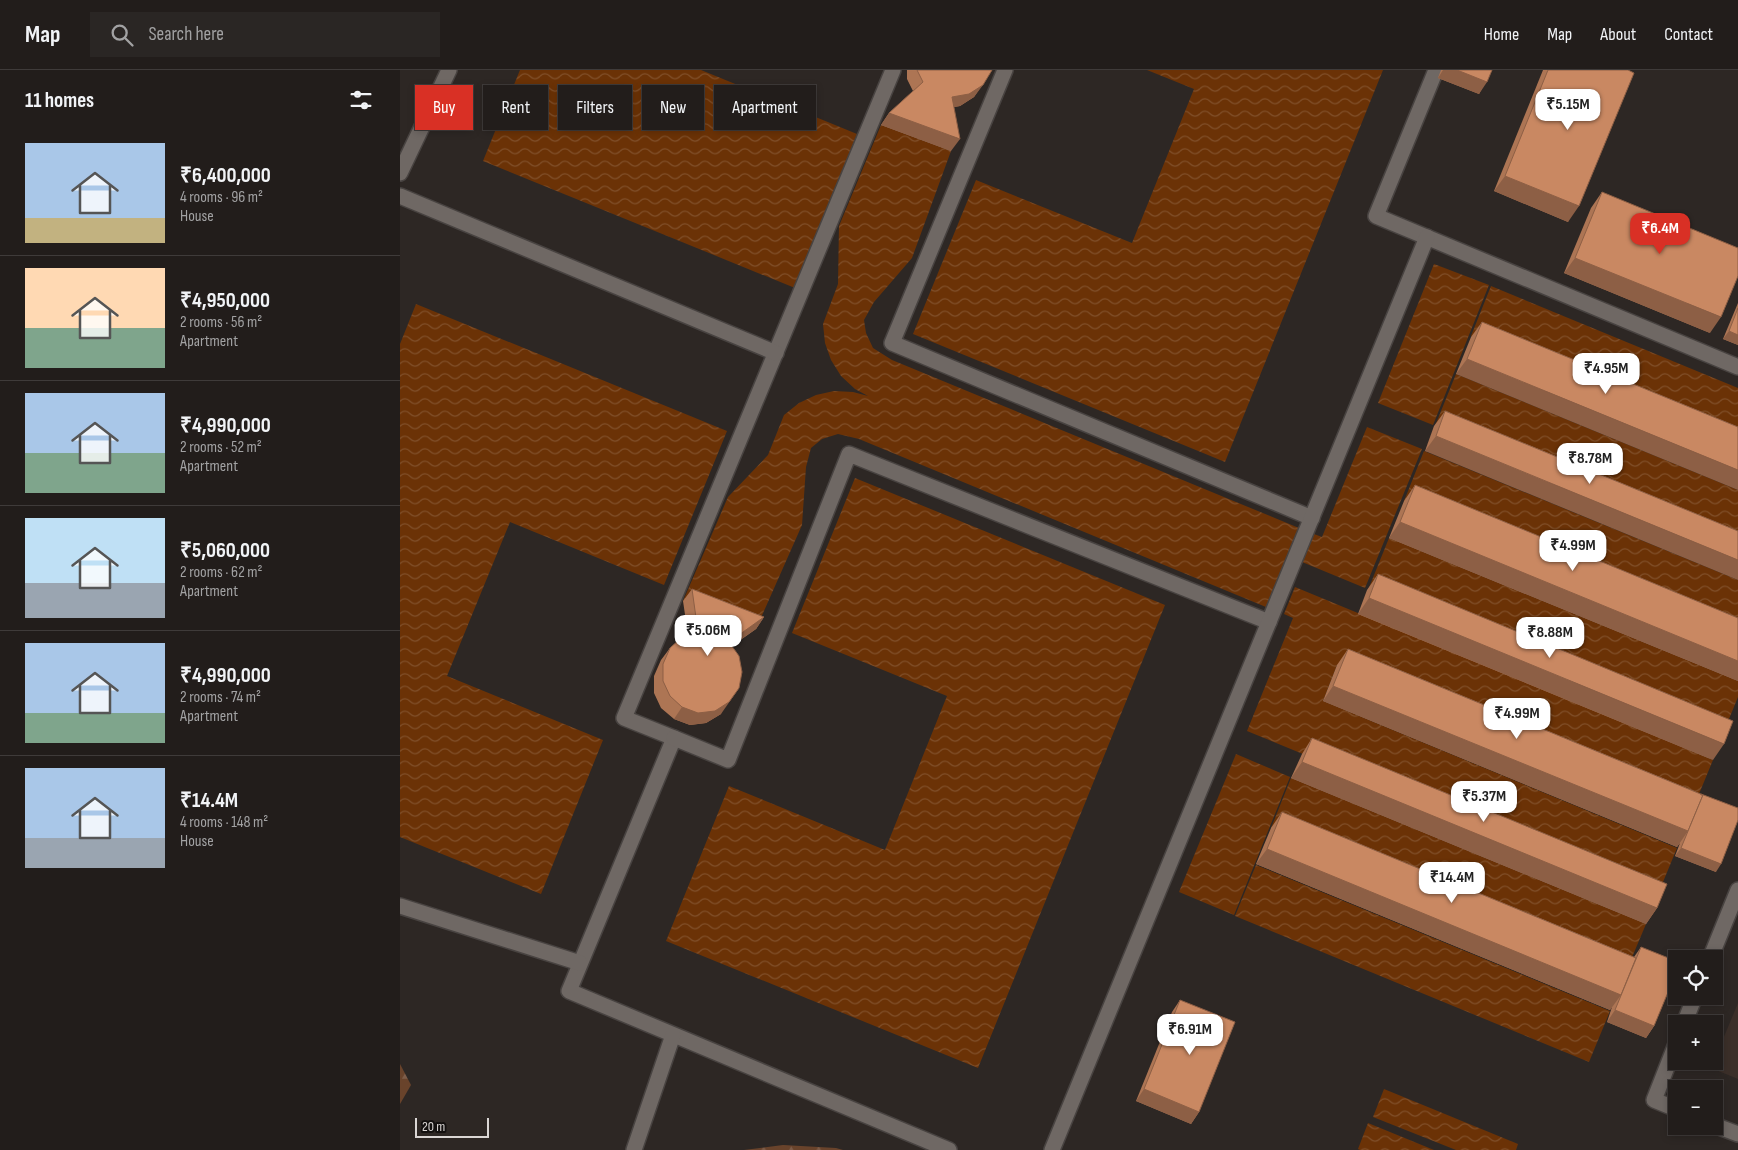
<!DOCTYPE html>
<html lang="en">
<head>
<meta charset="utf-8">
<style>
	body { margin:0; font-family:"Sofia Sans Condensed",sans-serif; background:#2a2624; color:#f1f3f6; height:100vh; display:flex; flex-direction:column; font-size:19px; white-space:nowrap }
	* { box-sizing:border-box; margin:0 }
	p { font-size:16px; color:#a2a2a3 }
	.icon { flex:none; width:28px; height:28px; fill:none; stroke:currentColor; stroke-width:2; stroke-linecap:round; stroke-linejoin:round }
	.map { position:relative; flex:1; overflow:hidden }
	.panel { display:flex; flex-direction:column; background:#221d1b; width:400px }
	.panel>* { flex:none }
	.hud { position:absolute; left:15px; top:15px; width:475px; height:45px; display:flex; gap:10px }
	.buttons { position:absolute; left:1268px; top:880px; display:grid; gap:10px }
	.buttons a { display:grid; place-items:center; width:55px; height:55px; border-radius:0px; background:#221d1b; box-shadow:0 2px 8px #0003,0 0 0 1px #3f3b3a; font-size:25px }
	.scale { position:absolute; left:15px; bottom:12px; width:74px; box-sizing:border-box; padding-left:5px; border:2px solid #dad6d4; border-top:0; font-size:14px; line-height:18px; white-space:nowrap; color:#dad6d4; -webkit-text-stroke:4px #13100f; paint-order:stroke }
	.price { position:absolute; translate:-50% -42px; padding:0 11px; border-radius:10px; background:#fff; color:#222; font-size:16px; line-height:32px; filter:drop-shadow(0 1px 2px #0008) }
	.price::after { content:''; position:absolute; left:50%; top:30px; width:15px; height:11px; margin-left:-8px; background:inherit; clip-path:polygon(0 0,100% 0,50% 100%) }
	.price.on { background:#d93025; color:#fff }
	ul { padding:0; list-style:none }
	li { display:flex; align-items:center; gap:15px; height:125px; padding:0 25px }
	li+li { border-top:1px solid #3f3b3a }
	li span { display:grid; place-items:center; flex:none; width:140px; height:100px; border-radius:0px; color:#555 }
	li>.icon { margin-inline-start:auto }
	span .icon { width:60px; height:60px; fill:#fffc; stroke-width:1 }
	li b { font-size:21px }
	h2 { display:flex; justify-content:space-between; align-items:center; height:60px; padding:0 25px; font-size:21px }
	.tag { padding:0 18px; border-radius:0px; background:#221d1b; box-shadow:0 2px 8px #0003,0 0 0 1px #3f3b3a; font-size:18px; line-height:45px }
	.tag.on { background:#d93025; color:#fff }
	header { display:flex; align-items:center; gap:30px; box-sizing:border-box; height:70px; padding:0 25px; background:#221d1b; border-bottom:1px solid #3f3b3a }
	header strong { font-size:24px }
	nav { display:flex; gap:28px; margin-inline-start:auto; font-size:18px }
	.search { width:350px; height:45px; background:#2a2624; display:flex; align-items:center; gap:12px; box-sizing:border-box; padding:0 18px; border-radius:0px; color:#a2a2a3; font-size:19px }
	main { display:flex; flex:1; min-height:0 }
	.map>svg:first-child { display:block }
</style>
</head>
<body>
<header>
<strong>Map</strong>
<div class="search"><svg class="icon" aria-label="search" viewBox="0 0 24 24"><circle cx="10" cy="10" r="6"/><path d="M15 15l6 6"/></svg>Search here</div>
<nav><a>Home</a><a>Map</a><a>About</a><a>Contact</a></nav>
</header>
<main>
<section class="panel">
<h2>11 homes<svg class="icon" aria-label="filters" viewBox="0 0 24 24"><path d="M4 7h16M4 17h16"/><circle cx="9" cy="7" r="2"/><circle cx="15" cy="17" r="2"/></svg></h2>
<ul>
<li><span style="background:linear-gradient(#a9c7e8 75%,#c2b280 0)"><svg class="icon" aria-label="home" viewBox="0 0 24 24"><path d="M3 11l9-7 9 7M6 9v11h12V9"/></svg></span><div><b>₹6,400,000</b><p>4 rooms · 96 m²</p><p>House</p></div></li>
<li><span style="background:linear-gradient(#ffd9b3 60%,#7fa58c 0)"><svg class="icon" aria-label="home" viewBox="0 0 24 24"><path d="M3 11l9-7 9 7M6 9v11h12V9"/></svg></span><div><b>₹4,950,000</b><p>2 rooms · 56 m²</p><p>Apartment</p></div></li>
<li><span style="background:linear-gradient(#a9c7e8 60%,#7fa58c 0)"><svg class="icon" aria-label="home" viewBox="0 0 24 24"><path d="M3 11l9-7 9 7M6 9v11h12V9"/></svg></span><div><b>₹4,990,000</b><p>2 rooms · 52 m²</p><p>Apartment</p></div></li>
<li><span style="background:linear-gradient(#bfe0f5 65%,#9aa5b1 0)"><svg class="icon" aria-label="home" viewBox="0 0 24 24"><path d="M3 11l9-7 9 7M6 9v11h12V9"/></svg></span><div><b>₹5,060,000</b><p>2 rooms · 62 m²</p><p>Apartment</p></div></li>
<li><span style="background:linear-gradient(#a9c7e8 70%,#7fa58c 0)"><svg class="icon" aria-label="home" viewBox="0 0 24 24"><path d="M3 11l9-7 9 7M6 9v11h12V9"/></svg></span><div><b>₹4,990,000</b><p>2 rooms · 74 m²</p><p>Apartment</p></div></li>
<li><span style="background:linear-gradient(#a9c7e8 70%,#9aa5b1 0)"><svg class="icon" aria-label="home" viewBox="0 0 24 24"><path d="M3 11l9-7 9 7M6 9v11h12V9"/></svg></span><div><b>₹14.4M</b><p>4 rooms · 148 m²</p><p>House</p></div></li>
</ul>
</section>
<div class="map">
<svg width="1338" height="1080" viewBox="0 0 1338 1080">
	<defs>
		<pattern id="forest-firs" width="22" height="20" patternUnits="userSpaceOnUse" patternTransform="scale(1.25)"><rect width="22" height="20" fill="#69432b"/><path d="M5 1l3.5 6h-7zM16 11l3.5 6h-7z" fill="#7e5d49"/></pattern>
		<pattern id="water-waves" width="16" height="10" patternUnits="userSpaceOnUse" patternTransform="scale(1.25)"><rect width="16" height="10" fill="#6b3206"/><path d="M0 5q4-4 8 0t8 0" fill="none" stroke="#804f29"/></pattern>
	</defs>
	<rect width="100%" height="100%" fill="#2d2724"/>
	<!-- built -->
	<polygon fill="#3b2f29" points="1338,933 1338,1009 1311,998"/>
	<!-- forest -->
	<g fill="url(#forest-firs)">
		<polygon points="0,994 11,1015 0,1034"/>
		<polygon points="383,1075 436,1078 443,1080 344,1080"/>
	</g>
	<!-- water -->
	<g fill="url(#water-waves)">
		<polygon points="120,0 301,0 457,64 395,218 83,91"/>
		<polygon points="747,0 983,0 825,392 513,264 576,110 732,173 794,19"/>
		<polygon points="481,55 551,81 512,188 474,232 464,250 466,263 473,278 492,290 899,458 866,537 459,369 438,364 422,369 411,378 406,397 402,455 356,559 283,531 328,427 368,385 384,345 399,333 416,325 434,321 453,322 468,326 455,319 441,306 431,290 425,273 423,254 438,214 439,156"/>
		<polygon points="1034,194 1089,215 1033,355 978,333"/>
		<polygon points="1091,216 1338,318 1338,376 1071,266"/>
		<polygon points="16,234 327,361 264,515 110,452 47,606 203,670 141,824 0,767 0,274"/>
		<polygon points="1056,304 1338,420 1338,481 1035,356"/>
		<polygon points="967,357 1022,379 965,518 902,492 914,464 922,467"/>
		<polygon points="1024,381 1338,510 1338,568 1004,431"/>
		<polygon points="455,408 765,535 578,998 266,871 329,716 485,780 547,626 392,563"/>
		<polygon points="989,468 1338,611 1338,627 1322,666 968,520"/>
		<polygon points="895,517 1313,690 1292,741 937,595 923,631 1277,778 1256,829 847,661 893,548 884,544"/>
		<polygon points="836,684 890,707 834,845 779,822"/>
		<polygon points="891,708 1246,854 1225,904 871,758"/>
		<polygon points="856,795 1210,941 1189,992 835,846"/>
		<polygon points="984,1019 1118,1074 1116,1080 1056,1080 973,1047"/>
		<polygon points="968,1053 1034,1080 960,1080 958,1079"/>
	</g>
	<g fill="none" stroke-linecap="round" stroke-linejoin="round">
		<!-- lane casing -->
		<g stroke="#484341" stroke-width="18">
			<g id="lane">
				<polyline points="493,0 224,648 274,668 169,921 549,1080"/>
				<polyline points="605,0 492,273 912,448"/>
				<polyline points="1036,0 976,146 1338,297"/>
				<polyline points="0,103 49,0"/>
				<polyline points="0,126 376,283"/>
				<polyline points="274,668 328,690 449,384 869,552"/>
				<polyline points="0,836 180,893"/>
				<polyline points="1310,889 1338,820"/>
				<polyline points="1284,954 1295,926"/>
				<polyline points="1276,974 1254,1030 1276,1039"/>
				<polyline points="1314,1055 1338,1064"/>
				<polyline points="234,1080 273,965"/>
				<polyline points="652,1080 1027,167"/>
			</g>
		</g>
		<!-- lane -->
		<use href="#lane" stroke="#6f6864" stroke-width="15"/>
	</g>
	<!-- wall -->
	<g fill="#ad7554">
		<polygon points="507,0 592,0 574,27 560,36 554,37 551,81 481,55 489,43 513,21 507,9"/>
		<polygon points="1041,0 1092,0 1079,24 1038,8"/>
		<polygon points="1143,0 1228,0 1168,152 1094,121"/>
		<polygon points="1202,122 1310,263 1164,203 1191,138"/>
		<polygon points="1338,233 1338,275 1323,269"/>
		<polygon points="1082,252 1338,357 1056,304 1071,267"/>
		<polygon points="1045,341 1338,461 1025,381 1034,356"/>
		<polygon points="1015,415 1338,548 1338,611 989,468 1004,431"/>
		<polygon points="978,504 1313,690 958,544 967,520"/>
		<polygon points="292,519 364,547 356,559 332,576 321,644 306,653 290,655 274,649 261,638 254,623 254,606 261,590 270,578 288,565 283,531"/>
		<polygon points="948,579 1301,724 1316,802 1275,786 1280,773 1277,777 923,631 937,595"/>
		<polygon points="912,668 1257,838 1246,854 891,708 902,684"/>
		<polygon points="882,742 1234,887 1241,877 1254,956 1246,968 1207,952 1212,937 1210,940 856,794 871,758"/>
		<polygon points="780,930 799,1042 791,1054 736,1031 772,942"/>
	</g>
	<!-- shaded-wall -->
	<g fill="#8d5f45">
		<polygon points="1043,0 1057,0 1087,12 1079,24 1038,8"/>
		<polygon points="583,15 574,27 560,36 544,39 552,27"/>
		<polygon points="489,43 560,69 551,81 481,55"/>
		<polygon points="1105,106 1179,136 1168,152 1094,121"/>
		<polygon points="1175,188 1321,247 1310,263 1164,203"/>
		<polygon points="1329,261 1338,265 1338,275 1323,269"/>
		<polygon points="1067,289 1338,400 1338,420 1056,304"/>
		<polygon points="1036,366 1338,490 1338,510 1025,381"/>
		<polygon points="1000,452 1338,591 1338,611 989,468"/>
		<polygon points="969,528 1324,674 1313,690 958,544"/>
		<polygon points="364,547 356,559 320,584 329,572"/>
		<polygon points="933,616 1288,761 1277,777 923,631"/>
		<polygon points="339,618 321,644 306,653 290,655 274,649 282,637"/>
		<polygon points="902,692 1257,838 1246,854 891,708"/>
		<polygon points="1281,778 1321,794 1316,802 1275,786"/>
		<polygon points="867,779 1221,925 1210,940 856,794"/>
		<polygon points="1215,940 1254,956 1246,968 1207,952"/>
		<polygon points="744,1019 799,1042 791,1054 736,1031"/>
	</g>
	<!-- building -->
	<g fill="#c98862" stroke="#8d5f45">
		<polygon points="517,0 592,0 583,15 569,24 552,27 560,69 489,43 523,12"/>
		<polygon points="1057,0 1092,0 1087,12"/>
		<polygon points="1148,0 1228,0 1234,3 1179,136 1105,106"/>
		<polygon points="1202,122 1338,178 1338,206 1321,247 1175,188"/>
		<polygon points="1338,238 1338,265 1329,261"/>
		<polygon points="1082,252 1338,357 1338,400 1067,289"/>
		<polygon points="1045,341 1338,461 1338,490 1036,366"/>
		<polygon points="1015,415 1338,548 1338,591 1000,452"/>
		<polygon points="978,504 1333,651 1324,674 969,528"/>
		<polygon points="292,519 364,547 329,572 339,586 342,602 339,618 329,632 315,641 298,643 282,637 270,626 263,611 263,594 270,578 282,567 298,562"/>
		<polygon points="948,579 1303,725 1288,761 933,616"/>
		<polygon points="912,668 1267,814 1257,838 902,692"/>
		<polygon points="1301,724 1338,738 1338,750 1321,794 1281,778 1303,725 1301,725"/>
		<polygon points="882,742 1236,888 1221,925 867,779"/>
		<polygon points="1241,877 1276,891 1276,903 1254,956 1215,940"/>
		<polygon points="780,930 835,952 799,1042 744,1019"/>
	</g>
</svg>
<div class="buttons">
<a><svg class="icon" aria-label="locate" viewBox="0 0 24 24"><circle cx="12" cy="12" r="6"/><path d="M12 2v4M12 18v4M2 12h4M18 12h4"/></svg></a>
<a>+</a>
<a>−</a>
</div>
<div class="scale">20 m</div>
<b class="price" style="left:1168px;top:61px">₹5.15M</b>
<b class="price on" style="left:1260px;top:185px">₹6.4M</b>
<b class="price" style="left:1206px;top:325px">₹4.95M</b>
<b class="price" style="left:1190px;top:415px">₹8.78M</b>
<b class="price" style="left:1173px;top:502px">₹4.99M</b>
<b class="price" style="left:308px;top:587px">₹5.06M</b>
<b class="price" style="left:1150px;top:589px">₹8.88M</b>
<b class="price" style="left:1117px;top:670px">₹4.99M</b>
<b class="price" style="left:1084px;top:753px">₹5.37M</b>
<b class="price" style="left:1052px;top:834px">₹14.4M</b>
<b class="price" style="left:790px;top:986px">₹6.91M</b>
<div class="hud">
<a class="tag on">Buy</a>
<a class="tag">Rent</a>
<a class="tag">Filters</a>
<a class="tag">New</a>
<a class="tag">Apartment</a>
</div>
</div>
</main>
</body>
</html>
